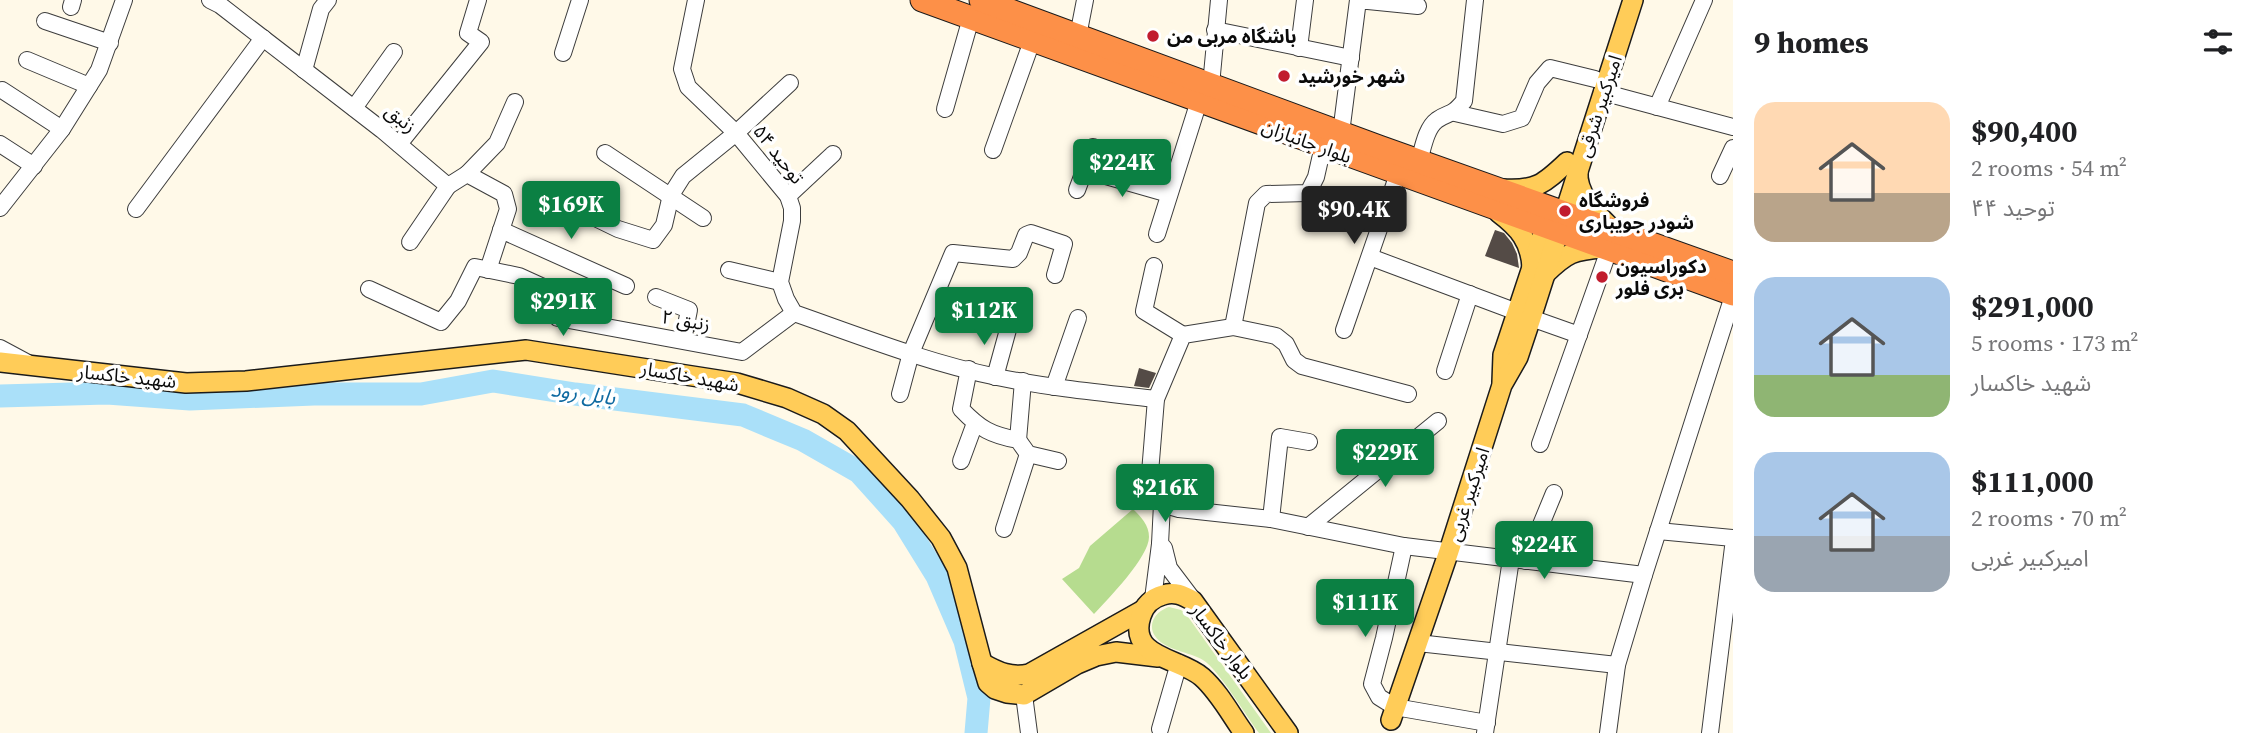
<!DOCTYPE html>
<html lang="en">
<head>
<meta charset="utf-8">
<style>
	body { margin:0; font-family:"Source Serif 4","Noto Sans Arabic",serif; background:#f2f2f2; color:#202124; height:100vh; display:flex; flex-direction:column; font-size:26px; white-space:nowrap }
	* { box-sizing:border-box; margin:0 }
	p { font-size:23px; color:#757577 }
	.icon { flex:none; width:38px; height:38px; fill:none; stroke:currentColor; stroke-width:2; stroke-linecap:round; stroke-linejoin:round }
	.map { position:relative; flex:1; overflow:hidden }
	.sheet { display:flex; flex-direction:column; background:#fff; width:525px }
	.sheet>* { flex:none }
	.price { position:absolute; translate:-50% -60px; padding:0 16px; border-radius:7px; background:#0b8043; color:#fff; font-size:23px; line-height:46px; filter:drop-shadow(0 2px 4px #0008) }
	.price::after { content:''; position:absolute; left:50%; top:42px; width:21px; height:16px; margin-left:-10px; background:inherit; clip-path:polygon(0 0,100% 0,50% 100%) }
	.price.selected { background:#222; color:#fff }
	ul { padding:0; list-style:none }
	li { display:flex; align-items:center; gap:21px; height:175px; padding:0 21px }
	li span { display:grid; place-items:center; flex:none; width:196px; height:140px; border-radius:21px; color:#555 }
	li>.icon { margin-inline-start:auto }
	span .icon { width:84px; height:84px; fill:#fffc; stroke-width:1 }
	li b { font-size:30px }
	h2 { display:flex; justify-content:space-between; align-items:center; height:84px; padding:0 21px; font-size:30px }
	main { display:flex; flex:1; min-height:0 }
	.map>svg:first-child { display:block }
</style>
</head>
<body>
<main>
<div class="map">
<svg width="1733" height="733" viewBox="0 0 1733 733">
	<rect width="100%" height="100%" fill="#fff9e8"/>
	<!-- green -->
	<path fill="#d2ebb0" d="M 1169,607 L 1181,610 L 1186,614 L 1271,733 L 1259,733 C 1246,716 1219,670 1203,660 C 1190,652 1164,650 1155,636 C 1147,624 1156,611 1169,607 Z"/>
	<!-- forest -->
	<path fill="#b6dc8f" d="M 1133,509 C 1141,517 1149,525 1149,537 C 1149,557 1108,599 1094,614 L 1062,579 L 1079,568 L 1090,546 Z"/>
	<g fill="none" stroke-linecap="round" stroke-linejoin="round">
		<!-- river -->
		<polyline stroke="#aae0f9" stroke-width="23" points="0,396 107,393 190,399 314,394 421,394 493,381 575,394 743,415 803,440 859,472 903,521 937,576 965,641 979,698 976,733"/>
	</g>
	<!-- building -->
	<g fill="#544b46">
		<polygon points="1495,230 1504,233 1512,243 1517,254 1519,268 1485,256"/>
		<polygon points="1139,368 1156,373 1149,388 1134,386"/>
	</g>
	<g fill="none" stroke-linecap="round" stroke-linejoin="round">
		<!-- minor casing -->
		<g stroke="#3d3d3d" stroke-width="18">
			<g id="minor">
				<polyline points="210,0 220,5 382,130 448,186 467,174 504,194 508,209 488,270"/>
				<path d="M 696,0 L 682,69 L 688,87 L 736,133 L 788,196 L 792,208 L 792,221 L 780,282 L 786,299 L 794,313 C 860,336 928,363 997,377 C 1050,388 1103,393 1156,399"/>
				<polyline points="71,7 73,0"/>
				<polyline points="45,21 110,43"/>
				<polyline points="1215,30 1351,58"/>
				<polyline points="1078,36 1085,0"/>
				<polyline points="1299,48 1305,0"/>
				<polyline points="563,53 580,0"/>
				<polyline points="27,60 89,86"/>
				<polyline points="304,70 321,9 328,0"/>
				<polyline points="1211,85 1219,0"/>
				<polyline points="2,90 62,129"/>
				<polyline points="1602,92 1733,127"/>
				<polyline points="1657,107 1704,0"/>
				<polyline points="354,108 394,52"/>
				<polyline points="945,109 971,18"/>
				<polyline points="1455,113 1503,124 1522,118 1537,83 1550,68 1595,79"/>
				<polyline points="1341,133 1358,0 1418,6"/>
				<polyline points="0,144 34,166"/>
				<polyline points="399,144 481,42 468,33 478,0"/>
				<polyline points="993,150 1032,41"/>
				<polyline points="605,153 703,218"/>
				<path d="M 1419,161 C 1423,148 1426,128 1437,120 C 1450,111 1451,117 1464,101 L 1475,0"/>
				<polyline points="1085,170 1169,194"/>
				<polyline points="467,174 497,143 515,102"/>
				<polyline points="1720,176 1733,148"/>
				<polyline points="1077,190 1093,147"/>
				<polyline points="788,196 833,154"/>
				<polyline points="0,208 62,129 99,70 124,0"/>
				<polyline points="136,209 263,38"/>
				<polyline points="585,213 618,229 653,240 664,225 671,195 683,176 736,133 790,83"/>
				<polyline points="501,230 626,286"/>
				<polyline points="1157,234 1199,101"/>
				<polyline points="410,242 448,186"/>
				<polyline points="1370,257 1517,312"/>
				<polyline points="1154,266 1144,311 1183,335"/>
				<polyline points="729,270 780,282"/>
				<polyline points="369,289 441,322 458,301 475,267 519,276 552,291 558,318 742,352 794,313"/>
				<polyline points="656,297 689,310 683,340"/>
				<polyline points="1531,318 1579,335"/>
				<polyline points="1233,327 1257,203 1266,194 1308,193 1316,177 1323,146"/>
				<polyline points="1344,330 1398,174"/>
				<polyline points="0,348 28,363"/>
				<path d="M 969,369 L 961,409 C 980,429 991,435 1018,440 L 1028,454 L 1058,461"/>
				<polyline points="1445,371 1470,294"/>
				<polyline points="995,377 1009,326"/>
				<polyline points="1054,387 1078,318"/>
				<polyline points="900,394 911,353 953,253 1013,259 1019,253 1026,235 1031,233 1064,244 1055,275"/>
				<polyline points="1408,394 1302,366 1294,360 1286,344 1276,336 1233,327 1183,335 1156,399 1149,485 1162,504 1179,509 1271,519 1404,546 1644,575"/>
				<polyline points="1018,440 1023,381"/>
				<polyline points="1540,444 1609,250"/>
				<polyline points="961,461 975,423"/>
				<polyline points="1271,519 1280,437 1309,442"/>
				<polyline points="1308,527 1438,421"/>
				<polyline points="1004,529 1028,454"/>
				<polyline points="1658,531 1733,538"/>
				<polyline points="1160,544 1162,504"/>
				<polyline points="1404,546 1384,638 1372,684 1379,697 1395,707 1487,723"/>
				<polyline points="1526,561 1554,493"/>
				<polyline points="1153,599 1160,544 1164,548 1169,568 1194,601"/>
				<polyline points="1418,643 1617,665"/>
				<polyline points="1024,695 1029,733"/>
				<polyline points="1160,729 1179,663"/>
				<polyline points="1485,733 1511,559"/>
				<polyline points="1608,733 1617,665 1644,575 1733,296"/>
				<polyline points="1710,733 1733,547"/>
			</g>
		</g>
		<!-- major casing -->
		<g stroke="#1b1b1b" stroke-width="22">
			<g id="major">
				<path d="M 1578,171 C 1576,194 1596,213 1611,228"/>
				<path d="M 1503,189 C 1536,191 1544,184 1567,162"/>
				<path d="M 1499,213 C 1519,228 1531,242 1532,268"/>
				<path d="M 1546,273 C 1567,253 1573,250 1603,248"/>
				<polyline points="0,362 186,383 246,381 526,350 737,383 787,398 823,414 847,431 910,499 941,538 957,568 982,663"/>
				<polyline points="1502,382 1503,355 1550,213"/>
				<path d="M 1143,610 L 1029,674 C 1011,678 998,672 982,663 L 988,683 L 995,689 L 1007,693 L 1024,695 L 1077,664 L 1096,656 L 1116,652 L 1158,657"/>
				<polyline points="1391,720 1449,551 1502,385 1518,357 1531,318 1633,0"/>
				<path d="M 1244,733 C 1231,715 1219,692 1202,677 C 1181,658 1127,658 1141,616 C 1144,606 1152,598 1163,595 C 1174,591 1183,595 1193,601 L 1288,733"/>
			</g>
		</g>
		<!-- highway casing -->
		<g stroke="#1b1b1b" stroke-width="25">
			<g id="highway">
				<polyline points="922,0 1733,294"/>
				<polyline points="981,0 1379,147 1733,273"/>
			</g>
		</g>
		<!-- minor -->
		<use href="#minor" stroke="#fff" stroke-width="16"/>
		<!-- major -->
		<use href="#major" stroke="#ffcc58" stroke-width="19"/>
		<!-- highway -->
		<use href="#highway" stroke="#fd9048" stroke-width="23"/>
	</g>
	<!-- markers -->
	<g fill="#c11c2e" stroke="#fff" stroke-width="2.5">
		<circle cx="1153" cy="36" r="7"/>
		<circle cx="1284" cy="76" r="7"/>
		<circle cx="1565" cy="211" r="7"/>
		<circle cx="1602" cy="277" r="7"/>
	</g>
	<g text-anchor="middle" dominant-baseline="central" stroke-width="7" stroke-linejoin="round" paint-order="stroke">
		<!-- poi labels -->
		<g font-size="19" font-weight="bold" fill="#0a0a0a" stroke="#fff" text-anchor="start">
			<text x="1167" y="36">باشگاه مربی من</text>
			<text x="1298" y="76">شهر خورشید</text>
			<text x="1579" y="200">فروشگاه<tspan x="1579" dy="22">شودر جویباری</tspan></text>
			<text x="1616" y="266">دکوراسیون<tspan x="1616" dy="22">بری فلور</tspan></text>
		</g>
		<!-- street labels -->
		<g font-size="19" fill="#0a0a0a" stroke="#fff">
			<text transform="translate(1599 106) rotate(-72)">امیرکبیر شرقی</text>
			<text transform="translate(401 118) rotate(39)">زنبق</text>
			<text transform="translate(1307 141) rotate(20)">بلوار جانبازان</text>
			<text transform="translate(779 154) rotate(52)">توحید ۵۴</text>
			<text transform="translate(686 320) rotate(10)">زنبق ۲</text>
			<text transform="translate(127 376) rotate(6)">شهید خاکسار</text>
			<text transform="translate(690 376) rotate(10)">شهید خاکسار</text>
			<text transform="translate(1468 494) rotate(-72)">امیرکبیر غربی</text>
			<text transform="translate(1222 641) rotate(53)">بلوار خاکسار</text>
		</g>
		<!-- water labels -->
		<g font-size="21" font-style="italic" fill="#0f6aa1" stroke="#fff">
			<text transform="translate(583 393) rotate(8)">بابل رود</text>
		</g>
	</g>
</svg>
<b class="price" style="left:1122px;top:199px">$224K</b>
<b class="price" style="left:571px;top:241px">$169K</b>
<b class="price selected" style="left:1354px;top:246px">$90.4K</b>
<b class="price" style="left:563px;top:338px">$291K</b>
<b class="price" style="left:984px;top:347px">$112K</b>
<b class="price" style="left:1385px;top:489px">$229K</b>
<b class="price" style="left:1165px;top:524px">$216K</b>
<b class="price" style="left:1544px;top:581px">$224K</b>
<b class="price" style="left:1365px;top:639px">$111K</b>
</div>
<section class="sheet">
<h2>9 homes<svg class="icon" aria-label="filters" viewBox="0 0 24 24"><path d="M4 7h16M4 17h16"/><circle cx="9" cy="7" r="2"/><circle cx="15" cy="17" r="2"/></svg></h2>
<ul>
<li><span style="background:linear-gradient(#ffd9b3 65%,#b9a48a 0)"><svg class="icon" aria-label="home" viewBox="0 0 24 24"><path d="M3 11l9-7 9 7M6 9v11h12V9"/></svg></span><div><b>$90,400</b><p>2 rooms · 54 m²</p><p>توحید ۴۴</p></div></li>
<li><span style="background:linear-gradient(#a9c7e8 70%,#8fb573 0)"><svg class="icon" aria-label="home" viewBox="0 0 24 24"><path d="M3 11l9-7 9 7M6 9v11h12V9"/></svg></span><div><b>$291,000</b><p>5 rooms · 173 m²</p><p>شهید خاکسار</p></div></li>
<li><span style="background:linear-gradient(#a9c7e8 60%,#9aa5b1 0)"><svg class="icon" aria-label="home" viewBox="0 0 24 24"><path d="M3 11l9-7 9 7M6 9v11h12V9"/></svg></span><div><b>$111,000</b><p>2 rooms · 70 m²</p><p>امیرکبیر غربی</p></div></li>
</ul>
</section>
</main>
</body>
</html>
